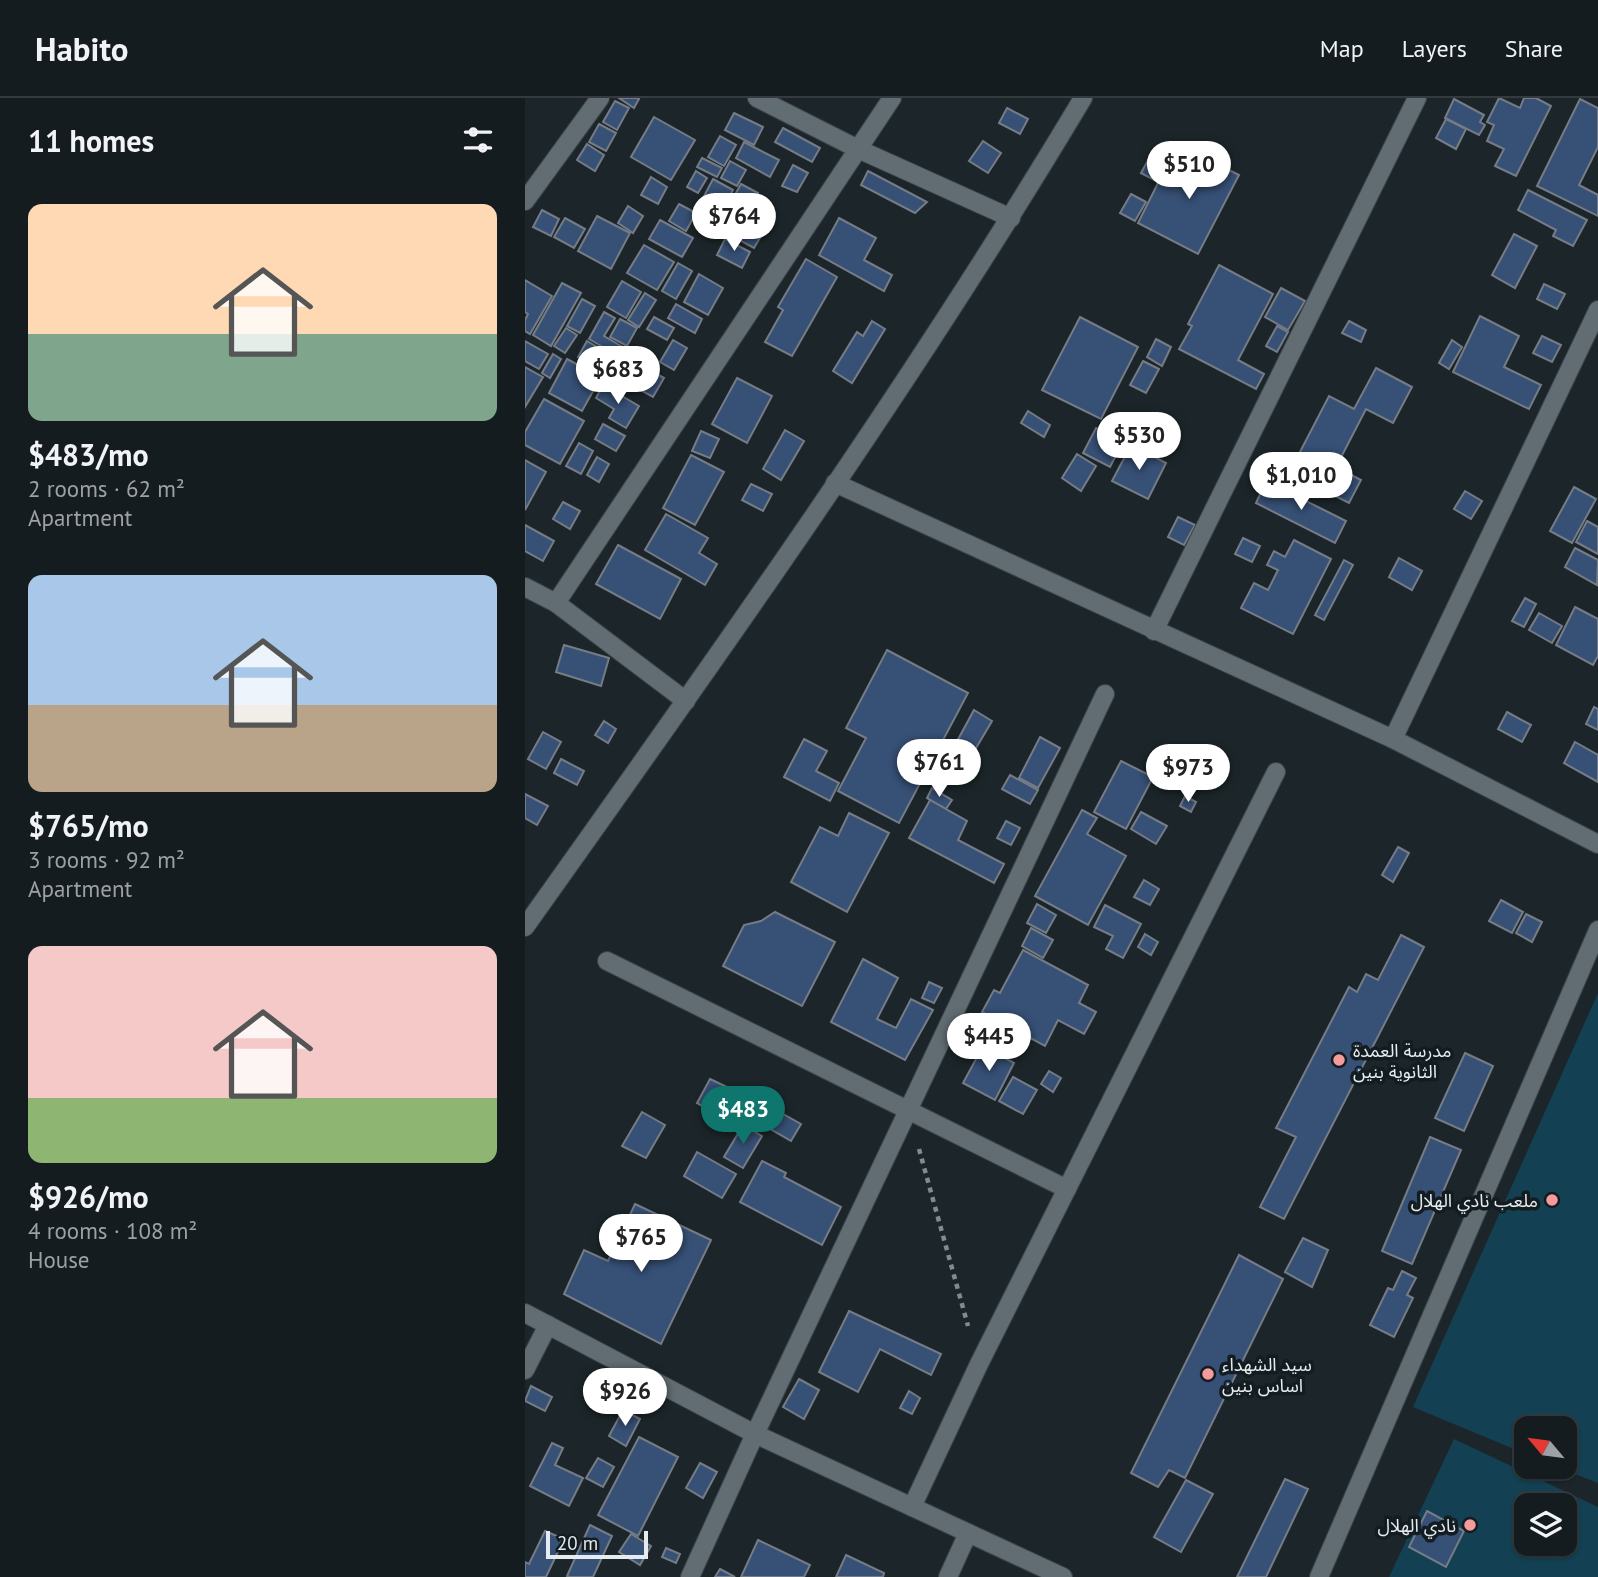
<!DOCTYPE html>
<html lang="en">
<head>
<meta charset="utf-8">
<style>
	body { margin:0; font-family:"PT Sans","Noto Sans Arabic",sans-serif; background:#22292d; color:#f1f3f6; height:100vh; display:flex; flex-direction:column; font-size:26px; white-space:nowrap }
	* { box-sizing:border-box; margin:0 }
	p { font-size:23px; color:#9da1a5 }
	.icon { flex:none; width:38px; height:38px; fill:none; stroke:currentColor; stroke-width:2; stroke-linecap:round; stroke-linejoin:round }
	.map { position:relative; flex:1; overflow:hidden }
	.drawer { display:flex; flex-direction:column; background:#151c20; width:525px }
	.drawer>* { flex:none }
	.needle { width:46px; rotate:299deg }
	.tools { position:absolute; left:989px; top:1318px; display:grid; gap:14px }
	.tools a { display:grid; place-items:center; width:63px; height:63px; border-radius:14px; background:#151c20; box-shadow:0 2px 5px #0004,0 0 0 2px #343a3e; font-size:35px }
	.scale { position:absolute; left:21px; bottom:18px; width:102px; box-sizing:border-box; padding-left:7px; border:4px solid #e5ebee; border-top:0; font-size:19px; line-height:24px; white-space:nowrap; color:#e5ebee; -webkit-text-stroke:5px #131c21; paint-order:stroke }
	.price { position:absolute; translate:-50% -60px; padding:0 16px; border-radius:24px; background:#fff; color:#222; font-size:23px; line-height:46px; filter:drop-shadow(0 2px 4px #0008) }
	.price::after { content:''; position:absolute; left:50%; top:42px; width:21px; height:16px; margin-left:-10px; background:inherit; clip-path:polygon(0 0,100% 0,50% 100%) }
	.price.on { background:#0f766e; color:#fff }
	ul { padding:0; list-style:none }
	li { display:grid; align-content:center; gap:14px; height:371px; padding:0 28px }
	li span { display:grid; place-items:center; height:217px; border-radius:14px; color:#555 }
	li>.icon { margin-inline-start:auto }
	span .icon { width:126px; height:126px; fill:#fffc; stroke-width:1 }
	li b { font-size:30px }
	h2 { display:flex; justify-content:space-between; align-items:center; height:84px; padding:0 28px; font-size:30px }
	header { display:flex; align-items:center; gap:42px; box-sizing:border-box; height:98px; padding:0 35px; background:#151c20; border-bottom:2px solid #343a3e }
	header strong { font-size:33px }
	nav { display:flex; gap:38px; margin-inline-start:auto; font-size:24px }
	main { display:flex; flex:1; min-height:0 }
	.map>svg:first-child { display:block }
</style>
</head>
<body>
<header>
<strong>Habito</strong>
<nav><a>Map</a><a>Layers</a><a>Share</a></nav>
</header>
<main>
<section class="drawer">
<h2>11 homes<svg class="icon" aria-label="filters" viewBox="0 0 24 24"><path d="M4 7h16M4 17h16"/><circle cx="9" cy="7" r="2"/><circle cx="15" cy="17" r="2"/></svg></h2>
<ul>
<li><span style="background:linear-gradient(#ffd9b3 60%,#7fa58c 0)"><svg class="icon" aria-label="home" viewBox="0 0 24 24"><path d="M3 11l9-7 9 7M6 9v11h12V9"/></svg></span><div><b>$483/mo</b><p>2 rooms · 62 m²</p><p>Apartment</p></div></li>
<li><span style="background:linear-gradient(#a9c7e8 60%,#b9a48a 0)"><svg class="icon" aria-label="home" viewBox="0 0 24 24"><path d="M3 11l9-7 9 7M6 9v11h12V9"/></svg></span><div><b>$765/mo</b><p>3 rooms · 92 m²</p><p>Apartment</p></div></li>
<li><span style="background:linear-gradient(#f6c9c9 70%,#8fb573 0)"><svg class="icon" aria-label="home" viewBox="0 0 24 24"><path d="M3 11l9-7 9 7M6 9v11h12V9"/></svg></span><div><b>$926/mo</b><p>4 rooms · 108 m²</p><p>House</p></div></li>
</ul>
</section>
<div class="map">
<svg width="1073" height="1479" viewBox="0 0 1073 1479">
	<rect width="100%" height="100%" fill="#1c262a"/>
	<!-- green -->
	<g fill="#134052" fill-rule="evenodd">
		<polygon points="1073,895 1073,1385 1032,1369 1040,1368 1040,1330 1001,1330 1001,1356 888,1309"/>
		<path d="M 929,1341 L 1073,1409 L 1073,1479 L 864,1479 ZM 1001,1407 L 1040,1407 L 1040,1446 L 1001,1446 Z"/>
	</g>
	<!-- building -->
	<g fill="#375076" stroke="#767c85" stroke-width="2">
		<polygon points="94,0 112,0 114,1 109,10"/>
		<polygon points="974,0 995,10 999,0 1011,0 1026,8 991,78 970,68 979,51 962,43 969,27 962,24"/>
		<polygon points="929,1 959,17 955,24 960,27 954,37 920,20"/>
		<polygon points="1055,1 1073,10 1073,49 1054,87 1073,97 1073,118 1012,88"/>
		<polygon points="90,3 104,10 92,32 78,24"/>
		<polygon points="482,10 503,21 495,36 474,25"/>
		<polygon points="209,15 238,29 229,47 200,32"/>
		<polygon points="129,19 170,42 146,82 106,59"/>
		<polygon points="921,21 941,31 931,51 911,40"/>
		<polygon points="74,26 91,35 81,53 64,44"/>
		<polygon points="258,30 295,50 287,64 250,44"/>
		<polygon points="195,38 211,47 199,68 183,59"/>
		<polygon points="458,43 476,55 463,75 444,63"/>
		<polygon points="219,44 254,62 245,79 211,60"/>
		<polygon points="62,46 79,57 70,73 52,62"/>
		<polygon points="662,51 714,77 673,156 613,125 643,65 653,70"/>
		<polygon points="626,57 638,64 629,82 616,75"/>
		<polygon points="177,60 197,70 192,79 172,69"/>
		<polygon points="205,63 221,72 212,88 196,80"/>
		<polygon points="268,67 283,75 272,94 257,88"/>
		<polygon points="171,73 182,80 173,95 162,89"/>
		<polygon points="343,73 402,104 390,115 336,87"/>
		<polygon points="126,79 142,89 133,106 116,97"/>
		<polygon points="188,81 208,92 198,111 178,100"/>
		<polygon points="216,86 233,95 218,121 202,111"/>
		<polygon points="1003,92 1062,122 1048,148 1028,138 1031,132 993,112"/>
		<polygon points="606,96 621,104 610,123 595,115"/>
		<polygon points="154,106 171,115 161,133 144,123"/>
		<polygon points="103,108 118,118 108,135 93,125"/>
		<polygon points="17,112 34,121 26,138 8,129"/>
		<polygon points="72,118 105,135 86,171 53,153"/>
		<polygon points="40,120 60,131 49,150 29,139"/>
		<polygon points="314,120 351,140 339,162 367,177 359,193 294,157"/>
		<polygon points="135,122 168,140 157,159 124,141"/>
		<polygon points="211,123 236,138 229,150 203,136"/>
		<polygon points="989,136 1012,148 990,190 967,177"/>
		<polygon points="200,141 225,154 217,170 192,157"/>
		<polygon points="119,147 149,164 132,192 102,175"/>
		<polygon points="281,161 312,179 267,258 240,244 258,212 253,209"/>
		<polygon points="153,165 167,173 151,201 137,193"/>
		<polygon points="694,167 748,196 713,262 739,276 731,291 654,251 667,228 663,226"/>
		<polygon points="174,176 198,190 183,217 159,204"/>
		<polygon points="0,182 27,198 5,236 0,233 0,222 3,216 0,214"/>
		<polygon points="97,183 116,194 101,220 82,209"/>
		<polygon points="37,185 56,195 26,248 8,237"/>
		<polygon points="1019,186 1040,196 1032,211 1012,201"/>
		<polygon points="756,190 780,203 763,232 740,219"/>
		<polygon points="120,195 131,202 114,229 103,222"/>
		<polygon points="57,201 70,208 55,235 42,228"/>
		<polygon points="151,206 177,221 170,235 143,220"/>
		<polygon points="79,214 90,220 79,238 101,251 86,277 73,269 83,252 64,241"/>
		<polygon points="955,218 994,238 979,269 1016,287 1004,311 928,274"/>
		<polygon points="129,219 149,230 142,242 122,231"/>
		<polygon points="555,219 613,249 576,321 517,292"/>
		<polygon points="95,221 112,230 102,248 85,239"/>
		<polygon points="347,223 360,231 327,285 308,273 332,234 338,238"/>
		<polygon points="824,223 841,232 836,244 817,235"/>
		<polygon points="752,228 763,234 752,254 741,248"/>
		<polygon points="41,230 52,237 40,255 29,248"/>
		<polygon points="1017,238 1036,247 1027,264 1008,255"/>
		<polygon points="631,241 646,249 637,268 622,259"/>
		<polygon points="148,242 162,250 149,272 135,264"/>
		<polygon points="927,242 937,249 924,271 914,265"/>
		<polygon points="0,243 23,256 14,271 0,263"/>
		<polygon points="62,243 79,253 70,268 53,259"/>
		<polygon points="28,256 36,261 25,280 17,275"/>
		<polygon points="101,259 139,280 128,299 90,278"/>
		<polygon points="42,261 76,279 57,313 24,295"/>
		<polygon points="618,263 634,271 621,295 605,287"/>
		<polygon points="0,269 18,279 0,309"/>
		<polygon points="851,270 887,289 868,325 841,311 811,369 836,382 824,405 764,375 804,298 829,311"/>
		<polygon points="212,280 247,298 222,345 187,326"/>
		<polygon points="78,287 114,308 101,330 84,320 89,311 71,300"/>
		<polygon points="19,301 59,323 35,366 0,347 0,334"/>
		<polygon points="503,313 525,327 519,339 496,325"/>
		<polygon points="617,325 635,335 626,352 607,342"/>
		<polygon points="78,326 100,338 91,353 70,341"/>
		<polygon points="571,330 598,344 585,369 558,355"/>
		<polygon points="260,332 279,343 256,382 238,371"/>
		<polygon points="176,333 194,341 185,360 167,353"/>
		<polygon points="54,345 68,353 56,376 41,368"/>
		<polygon points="606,347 641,365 623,401 587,383"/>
		<polygon points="552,356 571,368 556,393 537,380"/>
		<polygon points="166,357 199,374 170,427 138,410"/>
		<polygon points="72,359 84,366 74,384 62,377"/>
		<polygon points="0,362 21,374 0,412"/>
		<polygon points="741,383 821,423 810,445 731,405"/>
		<polygon points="226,386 247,396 238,413 217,402"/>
		<polygon points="1049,389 1071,401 1047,445 1025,433"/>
		<polygon points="940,393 957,403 946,421 929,411"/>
		<polygon points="38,404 55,413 45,431 28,421"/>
		<polygon points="141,416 183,440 174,455 192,466 180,487 120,452"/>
		<polygon points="653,419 670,427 659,447 643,439"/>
		<polygon points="1062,423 1073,429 1073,456 1051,444"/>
		<polygon points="0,427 29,443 18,463 0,453"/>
		<polygon points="718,440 735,448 727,464 710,456"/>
		<polygon points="769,442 806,461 768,536 716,510 729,485 743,492 753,472 742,467 749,453 760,459"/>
		<polygon points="93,447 156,481 135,521 71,486"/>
		<polygon points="1050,450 1073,462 1072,487 1040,469"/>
		<polygon points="874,460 897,473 887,492 864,479"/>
		<polygon points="819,462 828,467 799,522 790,517"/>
		<polygon points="1000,500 1011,506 999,529 987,523"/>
		<polygon points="1050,509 1073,521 1073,558 1068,567 1031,547"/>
		<polygon points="1014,515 1037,528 1027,545 1004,532"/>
		<polygon points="39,547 84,560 76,588 31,574"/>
		<polygon points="362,552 443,595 374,725 313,693 341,640 321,630"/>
		<polygon points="1069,609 1073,611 1073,632 1061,626"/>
		<polygon points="449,612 467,623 447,657 430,647"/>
		<polygon points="982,614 1006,627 997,644 973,631"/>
		<polygon points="79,623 91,631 83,645 70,637"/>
		<polygon points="18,634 36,644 21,671 3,661"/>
		<polygon points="515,639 535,650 513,690 494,680"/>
		<polygon points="279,641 302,653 291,673 314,685 305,703 259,679"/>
		<polygon points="1050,644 1073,657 1073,684 1039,665"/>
		<polygon points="670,656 691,666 682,685 660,674"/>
		<polygon points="36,661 59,673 52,687 29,675"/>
		<polygon points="596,663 628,679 601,731 569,714"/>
		<polygon points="485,677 513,692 505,706 477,691"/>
		<polygon points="407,690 427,702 421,711 402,700"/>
		<polygon points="0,696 23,708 12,727 0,720"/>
		<polygon points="660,698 671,704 666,714 655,708"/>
		<polygon points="405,702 442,723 433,742 479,766 469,785 384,740"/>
		<polygon points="557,712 572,720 562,736 601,758 563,827 510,798"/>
		<polygon points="616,714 642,728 631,746 606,731"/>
		<polygon points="324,715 364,735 322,814 266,784 295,729 313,738"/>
		<polygon points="481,723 495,730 486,747 472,740"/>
		<polygon points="873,749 884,755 868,784 857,777"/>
		<polygon points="619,782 634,791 625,807 609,799"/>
		<polygon points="976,802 998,814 987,835 964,823"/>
		<polygon points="512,806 531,817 521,835 502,825"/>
		<polygon points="580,807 616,826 598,860 581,851 588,838 569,829"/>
		<polygon points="250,814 310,844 277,908 198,868 219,827 236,823"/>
		<polygon points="1001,816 1017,824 1007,844 991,835"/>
		<polygon points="506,830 528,842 518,860 497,848"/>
		<polygon points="620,836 633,844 626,857 613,849"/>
		<polygon points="876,837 899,849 759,1121 735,1109 771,1039 751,1030 824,889 832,894 841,876 853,882"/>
		<polygon points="498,852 563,887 554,905 571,914 559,936 533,922 520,948 457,914 469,892 475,895"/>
		<polygon points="338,861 373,880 352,921 371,930 386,901 408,912 380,962 306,924"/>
		<polygon points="404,884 417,890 409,905 397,900"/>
		<polygon points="458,948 489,965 470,1002 438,985"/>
		<polygon points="940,955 968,968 939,1033 910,1020"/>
		<polygon points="524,973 536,980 528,994 516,986"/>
		<polygon points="488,979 512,992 498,1016 474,1003"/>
		<polygon points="185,981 204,990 190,1015 172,1005"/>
		<polygon points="210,992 227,1002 212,1027 194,1017"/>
		<polygon points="251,1012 276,1026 266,1043 242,1029"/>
		<polygon points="117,1014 140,1027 121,1060 97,1048"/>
		<polygon points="218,1027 237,1038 218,1070 199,1059"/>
		<polygon points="905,1039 936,1052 887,1166 857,1153"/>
		<polygon points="172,1054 211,1076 197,1100 159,1078"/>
		<polygon points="237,1063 261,1075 259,1079 316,1109 297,1147 215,1104"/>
		<polygon points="110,1106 186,1142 136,1246 39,1196 59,1152 83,1163"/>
		<polygon points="778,1140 803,1152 787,1189 760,1174"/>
		<polygon points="714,1157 758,1181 660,1380 644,1372 633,1389 606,1375"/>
		<polygon points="877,1173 891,1180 882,1197 888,1200 869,1239 845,1227 863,1190 868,1192"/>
		<polygon points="324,1213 416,1256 406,1277 355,1251 333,1294 294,1274"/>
		<polygon points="274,1281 294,1292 279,1321 258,1309"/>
		<polygon points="6,1288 27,1299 20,1313 0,1303"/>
		<polygon points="384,1293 395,1300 387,1316 375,1310"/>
		<polygon points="98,1312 115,1321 101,1348 84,1338"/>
		<polygon points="114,1339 153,1359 113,1438 73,1417"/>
		<polygon points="27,1345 38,1350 30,1367 58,1380 44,1408 5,1388"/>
		<polygon points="73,1360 89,1369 78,1389 61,1380"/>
		<polygon points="175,1365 192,1374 178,1400 161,1390"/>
		<polygon points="760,1381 783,1391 741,1479 712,1479"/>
		<polygon points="661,1382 688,1396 656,1454 629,1439"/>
		<polygon points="902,1413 939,1433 921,1469 884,1449"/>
		<polygon points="65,1427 87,1438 68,1479 44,1479 42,1478"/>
		<polygon points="20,1433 39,1441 21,1479 0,1479 0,1464 4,1466"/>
		<polygon points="106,1436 126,1448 115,1467 94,1454"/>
		<polygon points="233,1442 285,1467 279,1479 216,1479"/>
		<polygon points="141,1450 155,1456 151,1465 137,1459"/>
		<polygon points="321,1457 359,1475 358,1479 311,1479"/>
		<polygon points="195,1471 210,1479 190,1479"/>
	</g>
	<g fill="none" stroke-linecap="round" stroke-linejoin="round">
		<!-- minor casing -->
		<g stroke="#3c4448" stroke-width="20">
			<g id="minor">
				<polyline points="232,0 333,51 486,120"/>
				<polyline points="0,103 75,0"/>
				<polyline points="310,385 868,641 1073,746"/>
				<polyline points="0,489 31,505 161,603"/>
				<polyline points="31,505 367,0"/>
				<polyline points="629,533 892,0"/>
				<polyline points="868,641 1073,212"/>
				<polyline points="82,863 542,1091"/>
				<polyline points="0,1215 230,1336 538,1479"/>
				<polyline points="0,1272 23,1227"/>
				<polyline points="387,1409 454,1266 751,674"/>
				<polyline points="165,1479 230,1336 580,596"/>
				<polyline points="423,1479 443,1435"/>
				<polyline points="794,1479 1073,832"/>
			</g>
		</g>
		<!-- tertiary casing -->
		<g stroke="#3c4448" stroke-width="20">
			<path id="tertiary" d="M 0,829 C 193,558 387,286 558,0"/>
		</g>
		<!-- path -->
		<polyline stroke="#838b8f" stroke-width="4.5" stroke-dasharray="5 5" stroke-linecap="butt" points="394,1051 443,1228"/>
		<!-- minor -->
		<use href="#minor" stroke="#616d72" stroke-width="18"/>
		<!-- tertiary -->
		<use href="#tertiary" stroke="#616d72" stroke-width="18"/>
	</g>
	<!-- markers -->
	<g fill="#f59b9c" stroke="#131c21" stroke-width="2.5">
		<circle cx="814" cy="962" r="7"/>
		<circle cx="1027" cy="1102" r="7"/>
		<circle cx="683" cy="1276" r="7"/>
		<circle cx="945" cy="1427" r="7"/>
	</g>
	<g text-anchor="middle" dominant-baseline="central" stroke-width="7" stroke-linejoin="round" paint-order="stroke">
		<!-- poi labels -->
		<g font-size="18" fill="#e5ebee" stroke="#131c21" text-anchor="start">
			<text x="828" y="952">مدرسة العمدة<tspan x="828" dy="21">الثانوية بنين</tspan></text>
			<text x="1013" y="1102" text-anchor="end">ملعب نادي الهلال</text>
			<text x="697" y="1266">سيد الشهداء<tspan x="697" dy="21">اساس بنين</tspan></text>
			<text x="931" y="1427" text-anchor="end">نادي الهلال</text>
		</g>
	</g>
</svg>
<div class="tools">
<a><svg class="needle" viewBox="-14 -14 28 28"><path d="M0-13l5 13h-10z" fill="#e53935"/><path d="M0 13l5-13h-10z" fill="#9da1a5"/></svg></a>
<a><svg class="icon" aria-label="layers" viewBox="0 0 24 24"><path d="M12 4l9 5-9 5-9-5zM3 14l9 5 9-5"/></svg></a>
</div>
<div class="scale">20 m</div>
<b class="price" style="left:664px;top:103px">$510</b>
<b class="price" style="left:209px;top:155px">$764</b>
<b class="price" style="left:93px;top:308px">$683</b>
<b class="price" style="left:614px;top:374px">$530</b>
<b class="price" style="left:776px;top:414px">$1,010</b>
<b class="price" style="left:414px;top:701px">$761</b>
<b class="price" style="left:663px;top:706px">$973</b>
<b class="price" style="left:464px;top:975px">$445</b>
<b class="price on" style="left:218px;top:1048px">$483</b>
<b class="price" style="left:116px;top:1176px">$765</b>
<b class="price" style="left:100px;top:1330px">$926</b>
</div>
</main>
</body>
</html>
